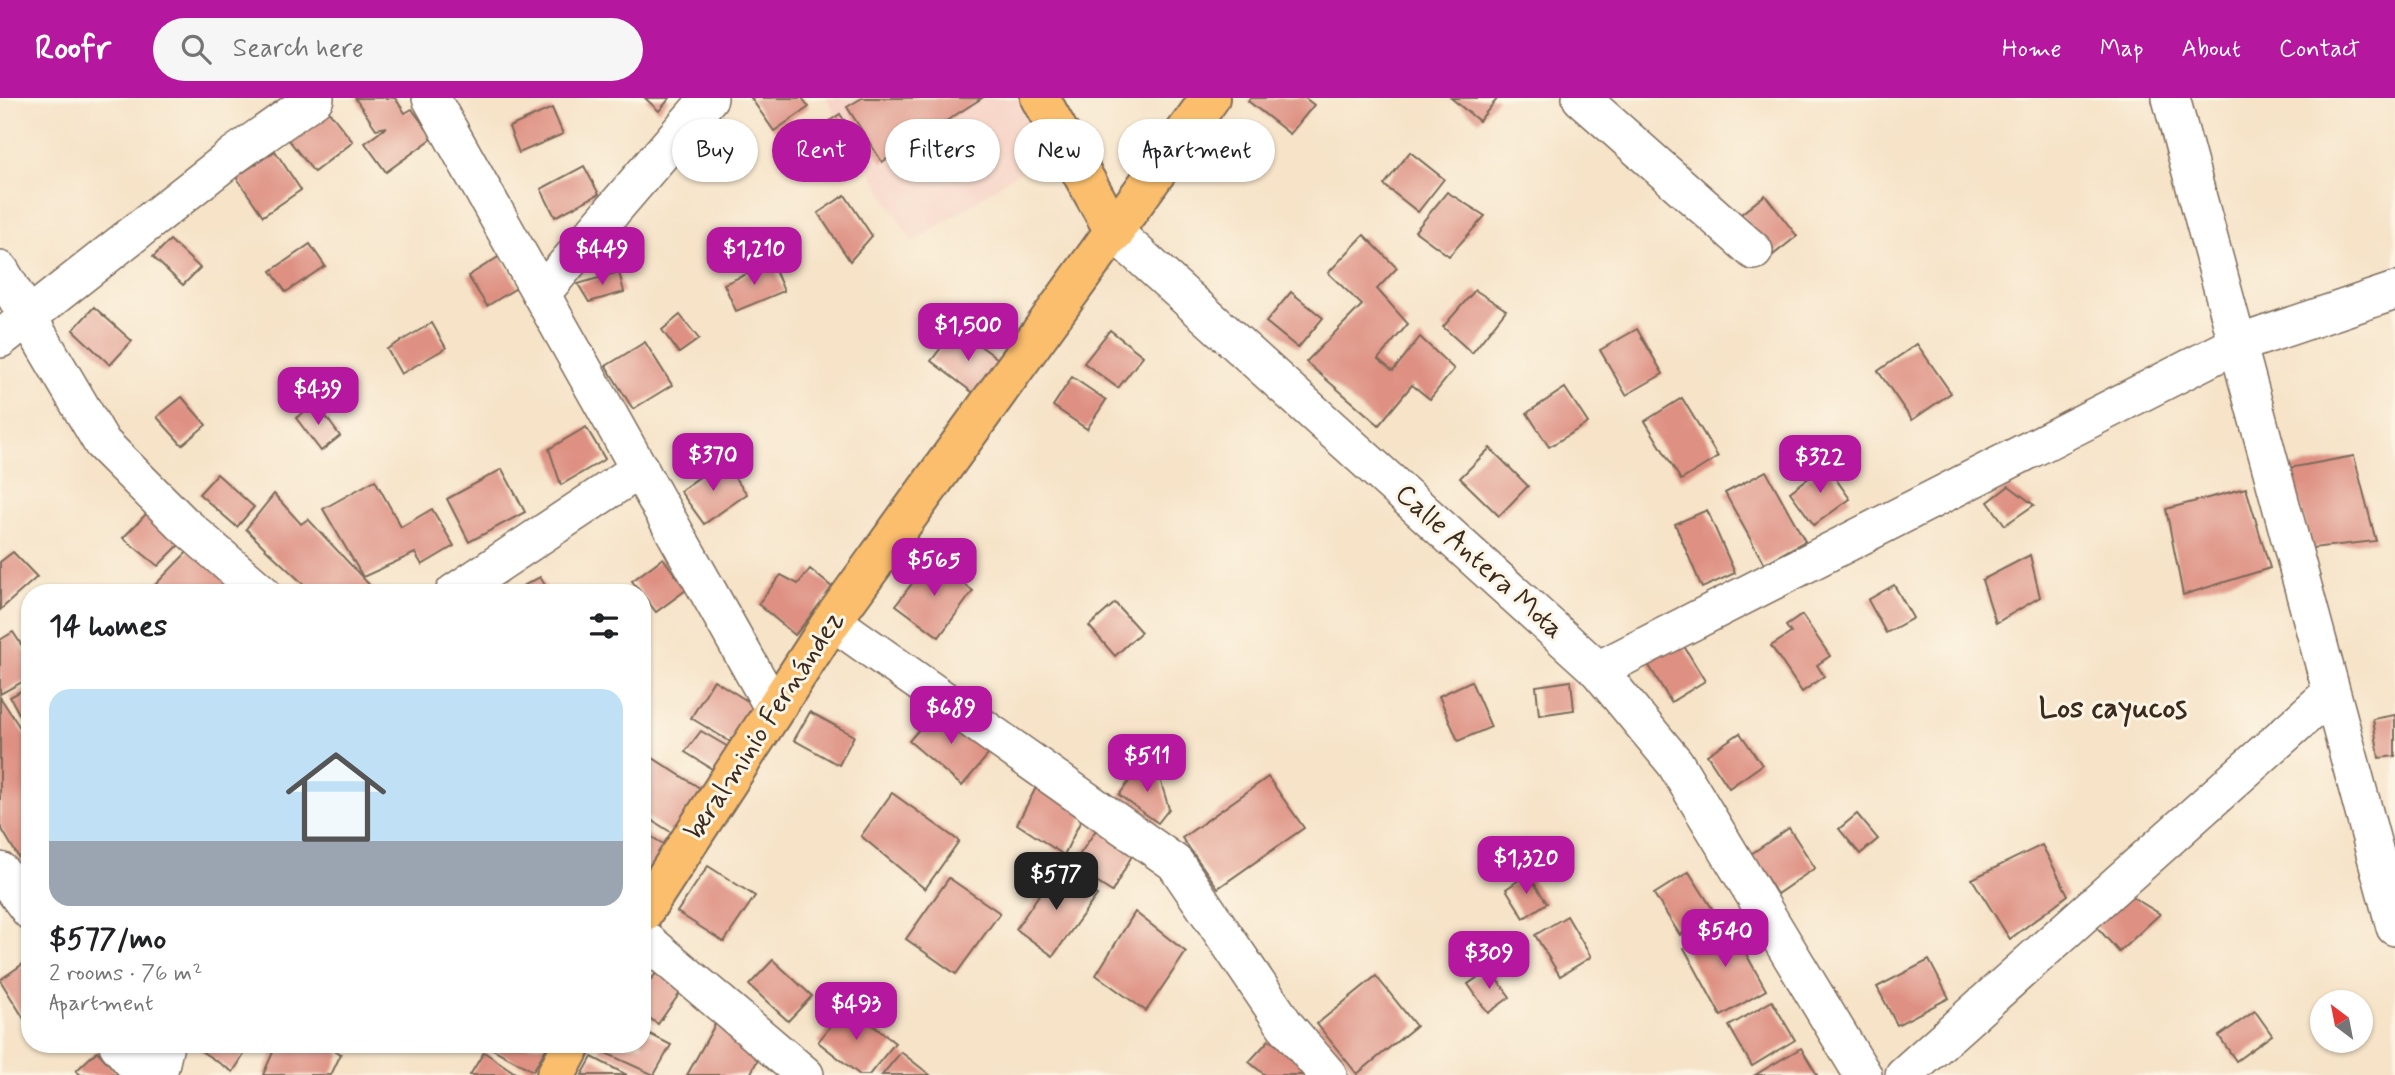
<!DOCTYPE html>
<html lang="en">
<head>
<meta charset="utf-8">
<style>
	body { margin:0; font-family:Mynerve,sans-serif; background:#f6f6f6; color:#202124; height:100vh; display:flex; flex-direction:column; font-size:26px; white-space:nowrap }
	* { box-sizing:border-box; margin:0 }
	p { font-size:23px; color:#757577 }
	.icon { flex:none; width:38px; height:38px; fill:none; stroke:currentColor; stroke-width:2; stroke-linecap:round; stroke-linejoin:round }
	.map { position:relative; flex:1; overflow:hidden }
	.details { position:absolute; left:21px; top:486px; width:630px; height:469px; display:flex; flex-direction:column; background:#fff; border-radius:28px; box-shadow:0 2px 5px #0004 }
	.details>* { flex:none }
	.banner { position:absolute; left:672px; top:21px; width:665px; height:63px; display:flex; gap:14px }
	.needle { width:46px; rotate:328deg }
	.buttons { position:absolute; left:2310px; top:892px; display:grid; gap:14px }
	.buttons a { display:grid; place-items:center; width:63px; height:63px; border-radius:50%; background:#fff; box-shadow:0 2px 5px #0004; font-size:35px }
	.price { position:absolute; translate:-50% -60px; padding:0 16px; border-radius:14px; background:#b5179e; color:#fff; font-size:23px; line-height:46px; filter:drop-shadow(0 2px 4px #0008) }
	.price::after { content:''; position:absolute; left:50%; top:42px; width:21px; height:16px; margin-left:-10px; background:inherit; clip-path:polygon(0 0,100% 0,50% 100%) }
	.price.selected { background:#222; color:#fff }
	ul { padding:0; list-style:none }
	li { display:grid; align-content:center; gap:14px; height:371px; padding:0 28px }
	li span { display:grid; place-items:center; height:217px; border-radius:21px; color:#555 }
	li>.icon { margin-inline-start:auto }
	span .icon { width:126px; height:126px; fill:#fffc; stroke-width:1 }
	li b { font-size:30px }
	h2 { display:flex; justify-content:space-between; align-items:center; height:84px; padding:0 28px; font-size:30px }
	.pill { padding:0 24px; border-radius:32px; background:#fff; box-shadow:0 2px 5px #0004; font-size:24px; line-height:63px }
	.pill.selected { background:#b5179e; color:#fff }
	header { display:flex; align-items:center; gap:42px; box-sizing:border-box; height:98px; padding:0 35px; background:#b5179e; color:#fff }
	header strong { font-size:33px }
	nav { display:flex; gap:38px; margin-inline-start:auto; font-size:24px }
	.search { width:490px; height:63px; background:#f6f6f6; display:flex; align-items:center; gap:18px; box-sizing:border-box; padding:0 24px; border-radius:38px; color:#757577; font-size:26px }
	.map>svg:first-child { display:block }
</style>
</head>
<body>
<header>
<strong>Roofr</strong>
<div class="search"><svg class="icon" aria-label="search" viewBox="0 0 24 24"><circle cx="10" cy="10" r="6"/><path d="M15 15l6 6"/></svg>Search here</div>
<nav><a>Home</a><a>Map</a><a>About</a><a>Contact</a></nav>
</header>
<div class="map">
<svg width="2395" height="977" viewBox="0 0 2395 977">
	<rect width="100%" height="100%" fill="#fcf5e5"/>
	<filter id="ink" filterUnits="userSpaceOnUse"><feTurbulence type="fractalNoise" baseFrequency=".0143" numOctaves="2"/><feDisplacementMap in="SourceGraphic" scale="14" xChannelSelector="R" yChannelSelector="G"/><feConvolveMatrix kernelMatrix="1 2 1 2 8 2 1 2 1" color-interpolation-filters="sRGB"/></filter>
	<filter id="wash" filterUnits="userSpaceOnUse"><feTurbulence type="fractalNoise" baseFrequency=".00686" numOctaves="4" result="noise"/><feDisplacementMap in="SourceGraphic" scale="28" xChannelSelector="R" yChannelSelector="G"/><feGaussianBlur stdDeviation="1.57" result="paint"/><feColorMatrix in="noise" values="0 0 0 0 0 0 0 0 0 0 0 0 0 0 0 0 0 1.4 0 .05"/><feComposite in="paint" operator="in"/></filter>
	<g filter="url(#wash)">
		<rect width="100%" height="100%" fill="#f6e3c8"/>
		<!-- built -->
		<polygon fill="#f6d1c5" points="826,0 1018,0 1048,55 913,145"/>
		<g id="blocks">
			<!-- building -->
			<g fill="#de9183">
				<polygon points="355,0 395,0 405,15 412,11 433,40 386,74 365,45 387,29 376,31"/>
				<polygon points="645,0 670,0 659,13"/>
				<polygon points="751,0 802,0 809,9 774,33"/>
				<polygon points="862,0 982,0 882,64 847,9"/>
				<polygon points="1250,0 1305,0 1314,7 1290,36 1248,3"/>
				<polygon points="1451,0 1498,0 1479,23"/>
				<polygon points="552,10 563,36 519,55 509,29"/>
				<polygon points="327,11 353,44 314,74 288,41"/>
				<polygon points="840,16 865,53 828,78 803,41"/>
				<polygon points="275,53 301,92 263,118 236,79"/>
				<polygon points="1410,54 1444,81 1418,114 1384,87"/>
				<polygon points="584,68 599,96 555,119 541,91"/>
				<polygon points="1447,94 1485,118 1449,158 1415,133"/>
				<polygon points="845,97 872,138 850,163 818,115"/>
				<polygon points="1765,97 1797,138 1773,157 1741,116"/>
				<polygon points="1364,137 1397,170 1377,191 1408,226 1378,261 1393,273 1420,239 1454,271 1430,301 1412,287 1379,327 1306,264 1362,207 1328,175"/>
				<polygon points="170,142 200,170 183,187 153,159"/>
				<polygon points="310,146 325,168 286,194 271,173"/>
				<polygon points="500,158 518,189 487,208 468,178"/>
				<polygon points="772,165 784,193 736,213 724,186"/>
				<polygon points="619,174 624,194 589,204 578,186"/>
				<polygon points="1475,192 1506,212 1472,255 1443,229"/>
				<polygon points="1291,194 1323,220 1298,250 1266,224"/>
				<polygon points="94,209 132,243 110,267 73,232"/>
				<polygon points="680,217 699,241 679,255 662,232"/>
				<polygon points="432,225 446,250 401,276 387,251"/>
				<polygon points="956,230 1005,266 980,300 931,263"/>
				<polygon points="1637,231 1663,276 1626,297 1600,252"/>
				<polygon points="1110,232 1143,258 1118,290 1084,265"/>
				<polygon points="645,244 672,287 633,311 606,268"/>
				<polygon points="1917,246 1951,295 1912,322 1878,273"/>
				<polygon points="1072,279 1106,302 1087,331 1053,308"/>
				<polygon points="1565,290 1588,325 1549,349 1527,315"/>
				<polygon points="182,299 206,327 182,347 157,319"/>
				<polygon points="1682,300 1718,359 1681,382 1645,323"/>
				<polygon points="316,305 340,338 321,353 296,320"/>
				<polygon points="586,329 605,361 561,387 549,351"/>
				<polygon points="1490,350 1528,388 1499,418 1460,380"/>
				<polygon points="2354,358 2376,443 2312,450 2289,370"/>
				<polygon points="722,363 747,396 704,426 680,393"/>
				<polygon points="1826,367 1850,401 1814,427 1790,394"/>
				<polygon points="502,371 525,414 469,444 447,401"/>
				<polygon points="1766,373 1805,443 1764,466 1725,395"/>
				<polygon points="217,376 254,409 237,429 199,396"/>
				<polygon points="375,382 401,429 432,411 454,448 422,467 415,455 363,479 323,411"/>
				<polygon points="2009,388 2034,407 2005,427 1988,404"/>
				<polygon points="2246,390 2270,470 2183,497 2166,411"/>
				<polygon points="274,396 301,426 308,421 377,495 313,495 268,453 246,431"/>
				<polygon points="1707,412 1735,475 1702,490 1675,426"/>
				<polygon points="147,415 182,444 158,468 123,440"/>
				<polygon points="191,450 245,495 158,495 152,490"/>
				<polygon points="13,454 37,479 0,512 0,464"/>
				<polygon points="2030,457 2040,499 1996,525 1982,482"/>
				<polygon points="663,460 686,492 656,514 632,483"/>
				<polygon points="930,461 973,493 939,539 896,507"/>
				<polygon points="810,471 833,490 795,537 758,506 781,477 798,486"/>
				<polygon points="540,479 550,495 510,495"/>
				<polygon points="1894,487 1913,520 1886,535 1868,502"/>
				<polygon points="1115,505 1141,534 1115,558 1089,528"/>
				<polygon points="1802,517 1830,558 1817,567 1824,578 1802,594 1771,548 1791,535 1786,528"/>
				<polygon points="13,534 30,560 30,580 0,596 0,542"/>
				<polygon points="1679,540 1705,583 1671,604 1645,561"/>
				<polygon points="714,582 757,609 734,646 691,620"/>
				<polygon points="1471,583 1491,629 1458,643 1439,598"/>
				<polygon points="1571,583 1574,612 1539,617 1536,588"/>
				<polygon points="30,588 30,619 23,623 10,599"/>
				<polygon points="0,599 30,645 30,762 23,767 0,728"/>
				<polygon points="939,608 993,651 962,688 909,643"/>
				<polygon points="810,614 854,638 839,667 794,642"/>
				<polygon points="2395,617 2395,658 2379,660 2373,621"/>
				<polygon points="701,633 730,650 717,674 685,654"/>
				<polygon points="1740,635 1762,667 1729,690 1707,657"/>
				<polygon points="642,653 706,694 677,738 642,716"/>
				<polygon points="1141,667 1160,681 1169,711 1158,725 1119,697"/>
				<polygon points="1268,679 1304,730 1218,790 1182,740"/>
				<polygon points="1039,684 1086,712 1064,757 1017,726"/>
				<polygon points="892,695 959,743 925,791 861,738"/>
				<polygon points="1857,716 1878,741 1860,756 1839,731"/>
				<polygon points="1100,726 1135,752 1112,794 1072,768"/>
				<polygon points="1789,730 1815,770 1777,796 1751,756"/>
				<polygon points="642,733 668,749 642,784"/>
				<polygon points="2042,747 2068,797 2010,841 1972,781"/>
				<polygon points="708,768 755,798 724,844 677,814"/>
				<polygon points="1057,770 1097,797 1053,858 1016,831"/>
				<polygon points="1689,774 1715,815 1680,837 1654,796"/>
				<polygon points="1528,776 1547,805 1524,820 1506,791"/>
				<polygon points="949,780 1000,815 956,876 906,841"/>
				<polygon points="2129,797 2160,816 2119,854 2096,828"/>
				<polygon points="1135,814 1186,854 1146,913 1096,877"/>
				<polygon points="1567,818 1591,859 1560,878 1535,837"/>
				<polygon points="1729,825 1766,892 1721,918 1684,850"/>
				<polygon points="30,861 30,922 26,924 0,882"/>
				<polygon points="773,862 812,898 788,923 749,887"/>
				<polygon points="1929,862 1949,900 1897,927 1877,889"/>
				<polygon points="1490,871 1510,899 1488,915 1468,886"/>
				<polygon points="657,874 682,892 658,926 642,915 642,894"/>
				<polygon points="1376,878 1416,928 1357,976 1317,926"/>
				<polygon points="1772,903 1795,942 1752,968 1729,928"/>
				<polygon points="847,907 895,945 869,977 860,977 818,944"/>
				<polygon points="2255,913 2272,937 2236,963 2219,938"/>
				<polygon points="717,923 763,951 750,977 687,977"/>
				<polygon points="642,932 671,947 654,977 599,952 602,947 642,947"/>
				<polygon points="1269,942 1311,970 1306,977 1265,977 1249,964"/>
				<polygon points="201,947 250,947 233,974 198,951"/>
				<polygon points="276,947 324,947 341,956 331,977 263,977"/>
				<polygon points="492,947 548,947 533,973 491,950"/>
				<polygon points="1801,950 1817,977 1755,977"/>
				<polygon points="97,953 119,977 81,977 76,973"/>
				<polygon points="484,954 518,977 470,977"/>
				<polygon points="901,954 930,977 882,977"/>
				<polygon points="592,959 627,977 582,977"/>
			</g>
		</g>
	</g>
	<g filter="url(#ink)">
		<use href="#blocks" fill-opacity="0" stroke="#7c6b5a" stroke-width="2"/>
		<g fill="none" stroke-linecap="round" stroke-linejoin="round">
			<!-- minor casing -->
			<g stroke="#7c6b5a" stroke-width="40">
				<g id="minor">
					<polyline points="431,0 774,611"/>
					<polyline points="1581,0 1754,153"/>
					<polyline points="2171,0 2395,829"/>
					<polyline points="1115,135 1598,572 1675,665 1863,977"/>
					<polyline points="0,172 102,345 182,425 262,495"/>
					<polyline points="541,196 709,0"/>
					<polyline points="0,241 234,57 315,0"/>
					<polyline points="454,495 640,371"/>
					<polyline points="832,523 1175,765 1285,927 1328,977"/>
					<polyline points="1598,572 2235,247 2395,193"/>
					<polyline points="0,773 30,813"/>
					<polyline points="642,839 805,977"/>
					<polyline points="118,947 144,977"/>
					<polyline points="158,977 165,947"/>
					<polyline points="1904,977 2331,595"/>
				</g>
			</g>
			<!-- major casing -->
			<g stroke="#7c6b5a" stroke-width="42">
				<g id="major">
					<polyline points="1040,0 1115,135"/>
					<polyline points="642,816 832,523 1210,0"/>
					<polyline points="556,977 572,947"/>
				</g>
			</g>
			<!-- minor -->
			<use href="#minor" stroke="#fff" stroke-width="37"/>
			<!-- major -->
			<use href="#major" stroke="#fabe6d" stroke-width="38"/>
		</g>
	</g>
	<g text-anchor="middle" dominant-baseline="central" stroke-width="6" stroke-linejoin="round" paint-order="stroke">
		<!-- street labels -->
		<g font-size="28" fill="#3b2a1e" stroke="#fcf5e5">
			<text transform="translate(1479 464) rotate(42)">Calle Antera Mota</text>
			<text transform="translate(765 628) rotate(-57)">beralminio Fernández</text>
		</g>
		<!-- neighbourhood labels -->
		<g font-size="30" font-weight="bold" fill="#3b2a1e" stroke="#fcf5e5">
			<text x="2113" y="610">Los cayucos</text>
		</g>
	</g>
</svg>
<div class="buttons">
<a><svg class="needle" viewBox="-14 -14 28 28"><path d="M0-13l5 13h-10z" fill="#e53935"/><path d="M0 13l5-13h-10z" fill="#757577"/></svg></a>
</div>
<b class="price" style="left:602px;top:189px">$449</b>
<b class="price" style="left:754px;top:189px">$1,210</b>
<b class="price" style="left:968px;top:265px">$1,500</b>
<b class="price" style="left:318px;top:329px">$439</b>
<b class="price" style="left:713px;top:395px">$370</b>
<b class="price" style="left:1820px;top:397px">$322</b>
<b class="price" style="left:934px;top:500px">$565</b>
<b class="price" style="left:951px;top:648px">$689</b>
<b class="price" style="left:1147px;top:696px">$511</b>
<b class="price" style="left:1526px;top:798px">$1,320</b>
<b class="price selected" style="left:1056px;top:814px">$577</b>
<b class="price" style="left:1725px;top:871px">$540</b>
<b class="price" style="left:1489px;top:893px">$309</b>
<b class="price" style="left:856px;top:944px">$493</b>
<div class="banner">
<a class="pill">Buy</a>
<a class="pill selected">Rent</a>
<a class="pill">Filters</a>
<a class="pill">New</a>
<a class="pill">Apartment</a>
</div>
<section class="details">
<h2>14 homes<svg class="icon" aria-label="filters" viewBox="0 0 24 24"><path d="M4 7h16M4 17h16"/><circle cx="9" cy="7" r="2"/><circle cx="15" cy="17" r="2"/></svg></h2>
<ul>
<li><span style="background:linear-gradient(#bfe0f5 70%,#9aa5b1 0)"><svg class="icon" aria-label="home" viewBox="0 0 24 24"><path d="M3 11l9-7 9 7M6 9v11h12V9"/></svg></span><div><b>$577/mo</b><p>2 rooms · 76 m²</p><p>Apartment</p></div></li>
</ul>
</section>
</div>
</body>
</html>
